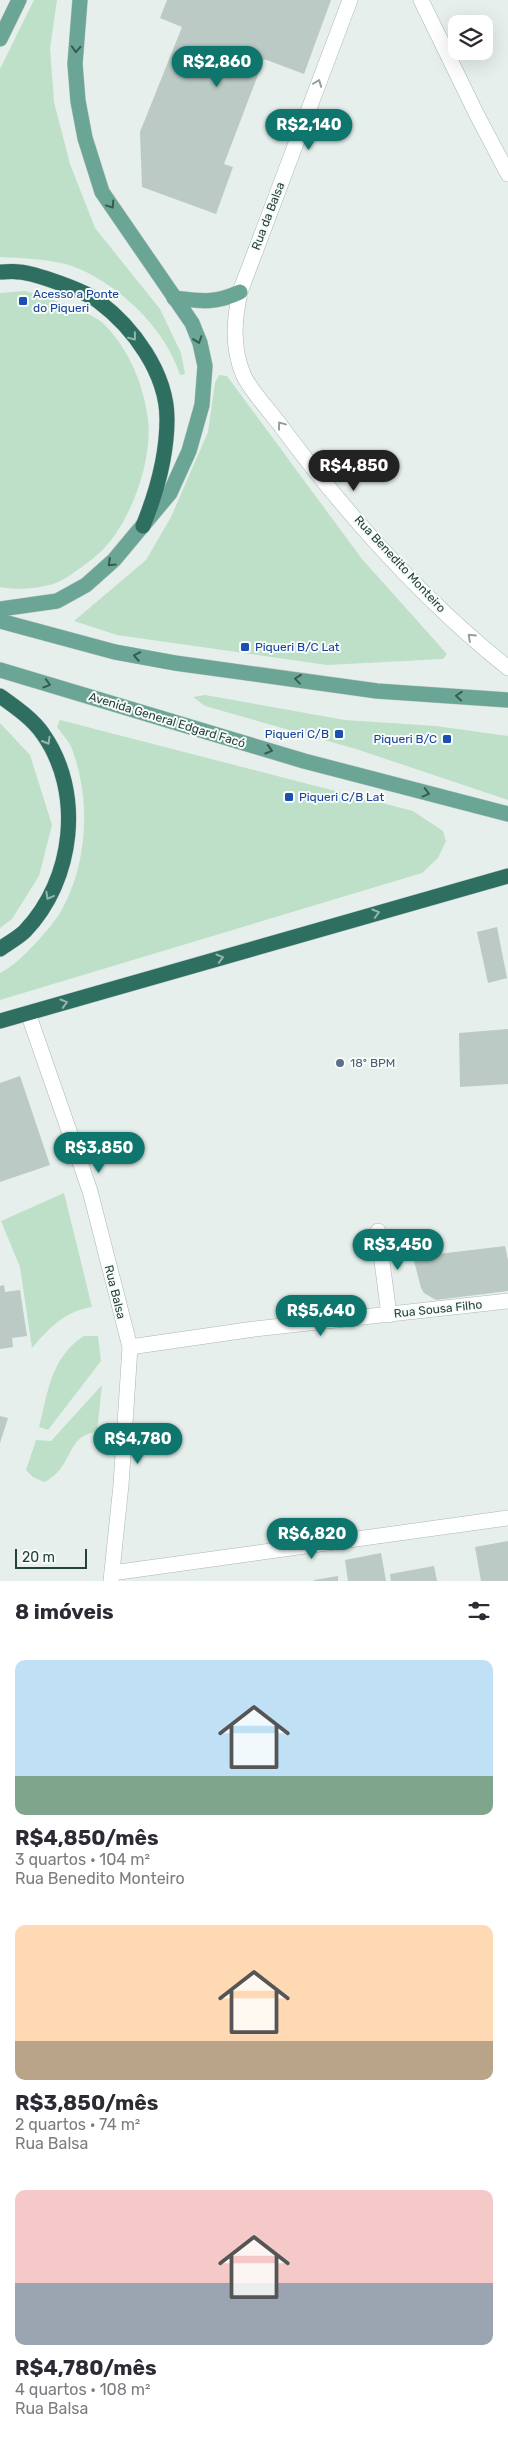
<!DOCTYPE html>
<html lang="pt">
<head>
<meta charset="utf-8">
<style>
	body { margin:0; font-family:Rubik,sans-serif; background:#f2f2f3; color:#2b2b33; height:100vh; display:flex; flex-direction:column; font-size:19px; white-space:nowrap }
	* { box-sizing:border-box; margin:0 }
	p { font-size:16px; color:#7c7c81 }
	.icon { flex:none; width:28px; height:28px; fill:none; stroke:currentColor; stroke-width:2; stroke-linecap:round; stroke-linejoin:round }
	.map { position:relative; height:1581px; overflow:hidden }
	.sheet { display:flex; flex-direction:column; background:#fff; flex:1 }
	.sheet>* { flex:none }
	.tools { position:absolute; left:448px; top:15px; display:grid; gap:10px }
	.tools a { display:grid; place-items:center; width:45px; height:45px; border-radius:10px; background:#fff; box-shadow:0 5px 20px #0002; font-size:25px }
	.scale { position:absolute; left:15px; bottom:12px; width:72px; box-sizing:border-box; padding-left:5px; border:2px solid #24423a; border-top:0; font-size:14px; line-height:18px; white-space:nowrap; color:#24423a; -webkit-text-stroke:4px #f7fbf9; paint-order:stroke }
	.price { position:absolute; translate:-50% -42px; padding:0 11px; border-radius:18px; background:#0f766e; color:#fff; font-size:16px; line-height:32px; filter:drop-shadow(0 1px 2px #0008) }
	.price::after { content:''; position:absolute; left:50%; top:30px; width:15px; height:11px; margin-left:-8px; background:inherit; clip-path:polygon(0 0,100% 0,50% 100%) }
	.price.selected { background:#222; color:#fff }
	ul { padding:0; list-style:none }
	li { display:grid; align-content:center; gap:10px; height:265px; padding:0 15px }
	li span { display:grid; place-items:center; height:155px; border-radius:10px; color:#555 }
	li>.icon { margin-inline-start:auto }
	span .icon { width:90px; height:90px; fill:#fffc; stroke-width:1 }
	li b { font-size:21px }
	h2 { display:flex; justify-content:space-between; align-items:center; height:60px; padding:0 15px; font-size:21px }
	.map>svg:first-child { display:block }
</style>
</head>
<body>
<div class="map">
<svg width="508" height="1581" viewBox="0 0 508 1581">
	<rect width="100%" height="100%" fill="#e6efeb"/>
	<!-- green -->
	<g fill="#bfe0c8">
		<path d="M 34,0 L 57,0 L 50,48 L 54,102 L 70,164 L 95,228 L 160,309 L 181,353 L 185,374 L 180,375 C 165,327 116,281 69,265 C 47,259 22,258 0,257 L 0,69 Z"/>
		<path d="M 25,291 C 46,298 90,310 105,325 C 130,351 144,386 148,420 C 153,462 129,528 97,555 C 92,560 85,564 79,569 C 70,575 60,583 49,585 C 35,589 14,590 0,587 L 0,293 Z"/>
		<polygon points="219,375 227,376 362,559 447,654 443,659 327,665 117,635 74,621 146,560 171,517 208,432 215,383"/>
		<polygon points="205,695 345,720 436,726 508,736 508,800 356,749 205,706 193,697"/>
		<path d="M 60,720 L 413,811 L 443,831 L 446,841 L 438,858 L 422,873 L 0,1000 L 0,973 C 15,965 23,956 35,944 C 44,934 54,923 61,911 C 88,864 91,799 72,749 C 69,741 62,734 57,727 Z"/>
		<polygon points="0,723 30,755 52,825 39,876 12,919 0,928"/>
		<path d="M 64,1193 L 92,1307 C 64,1312 50,1327 32,1348 L 20,1267 L 1,1221 Z"/>
		<path d="M 84,1336 L 98,1336 L 101,1361 L 48,1430 L 39,1427 C 48,1392 51,1357 84,1336 Z"/>
		<path d="M 102,1385 L 97,1432 C 65,1435 74,1468 44,1482 L 33,1477 L 26,1470 L 36,1440 L 51,1441 Z"/>
	</g>
	<!-- building -->
	<g fill="#bbcac4">
		<polygon points="167,0 331,0 304,74 264,59 224,164 233,167 216,214 142,187 140,132 182,27 160,18"/>
		<polygon points="497,927 507,978 488,983 477,932"/>
		<polygon points="508,1029 508,1084 460,1087 459,1033"/>
		<polygon points="20,1076 50,1165 0,1182 0,1083"/>
		<polygon points="505,1246 508,1260 508,1291 436,1300 424,1293 421,1288 413,1257"/>
		<polygon points="4,1285 5,1292 20,1290 27,1336 12,1338 13,1347 0,1349 0,1286"/>
		<polygon points="0,1416 8,1418 0,1443"/>
		<polygon points="508,1541 508,1581 481,1581 475,1547"/>
		<polygon points="381,1553 386,1581 348,1581 345,1560"/>
		<polygon points="434,1566 437,1581 391,1581 390,1574"/>
		<polygon points="338,1576 338,1581 314,1581 314,1580"/>
	</g>
	<g fill="none" stroke-linecap="round" stroke-linejoin="round">
		<!-- street casing -->
		<g stroke="#a8b8b2" stroke-width="16">
			<g id="street">
				<path d="M 350,0 L 240,292 C 234,320 232,347 243,374 C 250,391 272,413 283,429 C 348,516 423,600 508,668"/>
				<polyline points="421,0 476,113 508,174"/>
				<polyline points="28,1013 90,1191 130,1347 121,1485 111,1581"/>
				<polyline points="378,1231 389,1315"/>
				<polyline points="130,1347 254,1329 508,1301"/>
				<polyline points="112,1573 508,1518"/>
			</g>
		</g>
		<!-- primary casing -->
		<g stroke="#c2cac8" stroke-width="16">
			<g id="primary">
				<polyline points="0,39 19,0"/>
				<path d="M 174,298 C 200,301 215,304 240,292"/>
				<polyline points="0,609 57,601 86,585 114,560 170,493 189,451 202,405 205,366 200,343 192,323 102,192 85,138 78,101 75,64 80,0"/>
				<polyline points="0,621 115,652 175,663 377,691 508,700"/>
				<polyline points="0,670 304,761 508,814"/>
			</g>
		</g>
		<!-- highway casing -->
		<g stroke="#c2cac8" stroke-width="16">
			<g id="highway">
				<path d="M 0,272 C 6,272 13,271 19,272 C 35,273 85,291 98,301 C 133,327 167,373 167,419 C 167,454 156,494 143,526"/>
				<path d="M 0,696 C 14,706 33,719 43,734 C 84,792 74,880 25,931 C 18,938 8,943 0,949"/>
				<polyline points="0,1021 508,876"/>
			</g>
		</g>
		<!-- street -->
		<use href="#street" stroke="#fff" stroke-width="15"/>
		<!-- primary -->
		<use href="#primary" stroke="#6aa596" stroke-width="15"/>
		<!-- highway -->
		<use href="#highway" stroke="#2f6f62" stroke-width="15"/>
	</g>
	<!-- one-way arrows -->
	<defs><path id="oneway-chevron" d="M-2-3.5L2.5 0L-2 3.5" fill="none" stroke-width="1.6" stroke-linecap="round" stroke-linejoin="round" transform="scale(1.25)"/></defs>
	<g stroke="#365b51">
		<use href="#oneway-chevron" transform="translate(76 49) rotate(93)"/>
		<use href="#oneway-chevron" transform="translate(111 205) rotate(56)"/>
		<use href="#oneway-chevron" transform="translate(198 340) rotate(71)"/>
		<use href="#oneway-chevron" transform="translate(111 563) rotate(137)"/>
		<use href="#oneway-chevron" transform="translate(137 656) rotate(-169)"/>
		<use href="#oneway-chevron" transform="translate(298 679) rotate(-173)"/>
		<use href="#oneway-chevron" transform="translate(47 684) rotate(17)"/>
		<use href="#oneway-chevron" transform="translate(459 696) rotate(-176)"/>
		<use href="#oneway-chevron" transform="translate(269 750) rotate(17)"/>
		<use href="#oneway-chevron" transform="translate(426 793) rotate(15)"/>
	</g>
	<g stroke="#92a09c">
		<use href="#oneway-chevron" transform="translate(318 83) rotate(-69)"/>
		<use href="#oneway-chevron" transform="translate(281 425) rotate(-127)"/>
		<use href="#oneway-chevron" transform="translate(471 637) rotate(-137)"/>
	</g>
	<g stroke="#93b5ae">
		<use href="#oneway-chevron" transform="translate(133 337) rotate(52)"/>
		<use href="#oneway-chevron" transform="translate(47 741) rotate(60)"/>
		<use href="#oneway-chevron" transform="translate(49 896) rotate(119)"/>
		<use href="#oneway-chevron" transform="translate(376 913) rotate(-16)"/>
		<use href="#oneway-chevron" transform="translate(220 958) rotate(-16)"/>
		<use href="#oneway-chevron" transform="translate(64 1003) rotate(-16)"/>
	</g>
	<!-- markers -->
	<g fill="#1a4fb4" stroke="#f7fbf9" stroke-width="2">
		<rect x="18" y="296" width="10" height="10" rx="2.5"/>
		<rect x="240" y="642" width="10" height="10" rx="2.5"/>
		<rect x="334" y="729" width="10" height="10" rx="2.5"/>
		<rect x="442" y="734" width="10" height="10" rx="2.5"/>
		<rect x="284" y="792" width="10" height="10" rx="2.5"/>
	</g>
	<circle fill="#5c6f8a" stroke="#f7fbf9" stroke-width="2" cx="340" cy="1063" r="5"/>
	<g text-anchor="middle" dominant-baseline="central" stroke-width="4" stroke-linejoin="round" paint-order="stroke">
		<!-- street labels -->
		<g font-size="12" fill="#24423a" stroke="#f7fbf9">
			<text transform="translate(268 216) rotate(-69)">Rua da Balsa</text>
			<text transform="translate(400 564) rotate(47)">Rua Benedito Monteiro</text>
			<text transform="translate(167 720) rotate(17)">Avenida General Edgard Facó</text>
			<text transform="translate(115 1292) rotate(76)">Rua Balsa</text>
			<text transform="translate(438 1309) rotate(-6)">Rua Sousa Filho</text>
		</g>
		<!-- transit labels -->
		<g font-size="12" fill="#164399" stroke="#f7fbf9" text-anchor="start">
			<text x="33" y="294">Acesso a Ponte<tspan x="33" dy="14">do Piqueri</tspan></text>
			<text x="255" y="647">Piqueri B/C Lat</text>
			<text x="329" y="734" text-anchor="end">Piqueri C/B</text>
			<text x="437" y="739" text-anchor="end">Piqueri B/C</text>
			<text x="299" y="797">Piqueri C/B Lat</text>
		</g>
		<!-- service labels -->
		<g font-size="12" fill="#4e5e75" stroke="#f7fbf9" text-anchor="start">
			<text x="350" y="1063">18º BPM</text>
		</g>
	</g>
</svg>
<div class="tools">
<a><svg class="icon" aria-label="layers" viewBox="0 0 24 24"><path d="M12 4l9 5-9 5-9-5zM3 14l9 5 9-5"/></svg></a>
</div>
<div class="scale">20 m</div>
<b class="price" style="left:217px;top:88px">R$2,860</b>
<b class="price" style="left:309px;top:151px">R$2,140</b>
<b class="price selected" style="left:354px;top:492px">R$4,850</b>
<b class="price" style="left:99px;top:1174px">R$3,850</b>
<b class="price" style="left:398px;top:1271px">R$3,450</b>
<b class="price" style="left:321px;top:1337px">R$5,640</b>
<b class="price" style="left:138px;top:1465px">R$4,780</b>
<b class="price" style="left:312px;top:1560px">R$6,820</b>
</div>
<section class="sheet">
<h2>8 imóveis<svg class="icon" aria-label="filters" viewBox="0 0 24 24"><path d="M4 7h16M4 17h16"/><circle cx="9" cy="7" r="2"/><circle cx="15" cy="17" r="2"/></svg></h2>
<ul>
<li><span style="background:linear-gradient(#bfe0f5 75%,#7fa58c 0)"><svg class="icon" aria-label="home" viewBox="0 0 24 24"><path d="M3 11l9-7 9 7M6 9v11h12V9"/></svg></span><div><b>R$4,850/mês</b><p>3 quartos · 104 m²</p><p>Rua Benedito Monteiro</p></div></li>
<li><span style="background:linear-gradient(#ffd9b3 75%,#b9a48a 0)"><svg class="icon" aria-label="home" viewBox="0 0 24 24"><path d="M3 11l9-7 9 7M6 9v11h12V9"/></svg></span><div><b>R$3,850/mês</b><p>2 quartos · 74 m²</p><p>Rua Balsa</p></div></li>
<li><span style="background:linear-gradient(#f6c9c9 60%,#9aa5b1 0)"><svg class="icon" aria-label="home" viewBox="0 0 24 24"><path d="M3 11l9-7 9 7M6 9v11h12V9"/></svg></span><div><b>R$4,780/mês</b><p>4 quartos · 108 m²</p><p>Rua Balsa</p></div></li>
</ul>
</section>
</body>
</html>
